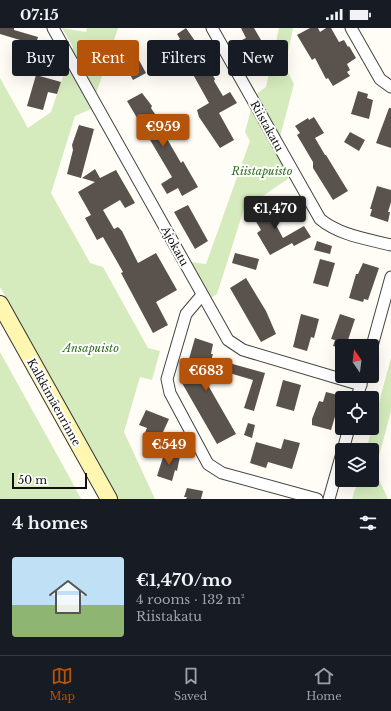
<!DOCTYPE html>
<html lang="en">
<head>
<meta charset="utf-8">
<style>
	body { margin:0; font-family:"Libre Baskerville",serif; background:#20242c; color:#f1f3f6; height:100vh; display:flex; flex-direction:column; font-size:15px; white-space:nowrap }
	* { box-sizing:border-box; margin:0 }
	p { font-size:13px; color:#9ea1a6 }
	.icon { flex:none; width:22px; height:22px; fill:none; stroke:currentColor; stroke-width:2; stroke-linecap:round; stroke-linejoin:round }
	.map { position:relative; height:471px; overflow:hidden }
	.panel { display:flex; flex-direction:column; background:#171b24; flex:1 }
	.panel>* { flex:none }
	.top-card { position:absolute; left:12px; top:12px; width:367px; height:36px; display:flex; gap:8px }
	.needle { width:26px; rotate:346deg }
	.fabs { position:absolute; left:335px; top:311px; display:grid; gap:8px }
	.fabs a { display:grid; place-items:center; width:44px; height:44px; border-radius:4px; background:#171b24; box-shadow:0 4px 16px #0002; font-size:20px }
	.scale { position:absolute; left:12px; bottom:10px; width:75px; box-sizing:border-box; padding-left:4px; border:2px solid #111; border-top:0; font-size:11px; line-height:14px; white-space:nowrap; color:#111; -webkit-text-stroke:3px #fff; paint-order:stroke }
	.price { position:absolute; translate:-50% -34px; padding:0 9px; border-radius:4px; background:#b45309; color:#fff; font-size:13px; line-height:26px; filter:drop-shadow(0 1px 2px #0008) }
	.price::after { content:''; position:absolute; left:50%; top:24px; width:12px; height:9px; margin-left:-6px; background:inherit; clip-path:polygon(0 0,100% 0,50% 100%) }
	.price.on { background:#222; color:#fff }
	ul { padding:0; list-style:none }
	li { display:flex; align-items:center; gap:12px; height:100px; padding:0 12px }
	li+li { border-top:1px solid #363941 }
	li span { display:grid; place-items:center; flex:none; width:112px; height:80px; border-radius:4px; color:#555 }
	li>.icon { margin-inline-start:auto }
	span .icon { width:48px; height:48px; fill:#fffc; stroke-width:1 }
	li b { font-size:17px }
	h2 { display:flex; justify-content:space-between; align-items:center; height:48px; padding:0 12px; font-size:17px }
	.chip { padding:0 14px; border-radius:4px; background:#171b24; box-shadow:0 4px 16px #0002; font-size:14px; line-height:36px }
	.chip.on { background:#b45309; color:#fff }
	.status { display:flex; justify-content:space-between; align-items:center; height:28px; padding:0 20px; background:#171b24; direction:ltr }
	.status svg { height:11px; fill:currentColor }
	.dock { display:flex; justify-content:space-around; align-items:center; height:56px; border-top:1px solid #363941; background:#171b24; font-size:11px; color:#9ea1a6 }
	.dock a { display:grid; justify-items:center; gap:2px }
	.dock .on { color:#b45309 }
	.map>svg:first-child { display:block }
</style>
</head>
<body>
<div class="status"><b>07:15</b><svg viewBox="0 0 49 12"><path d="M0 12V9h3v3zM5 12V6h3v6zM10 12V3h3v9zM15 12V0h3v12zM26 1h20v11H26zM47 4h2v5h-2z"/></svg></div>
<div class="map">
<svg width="391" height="471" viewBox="0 0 391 471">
	<rect width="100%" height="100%" fill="#fffdf5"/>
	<!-- green -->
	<g fill="#d5ebbd">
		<polygon points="62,0 86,4 87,0 118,0 91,81 75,88 51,165 90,235 103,239 148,320 160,323 152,352 140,349 124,404 155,471 116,471 0,259 0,50 28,100 51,84 73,19"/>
		<polygon points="279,0 293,0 285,39 294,56 276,124 289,150 244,181 217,266 211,270 191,234 206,236 250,113 245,104 255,67 266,59"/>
		<polygon points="0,324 71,452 81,471 0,471"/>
		<polygon points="391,330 391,383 375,443 388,471 352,471 358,452 372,452 372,422 366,422"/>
	</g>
	<!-- building -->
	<g fill="#5a524d">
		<polygon points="0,0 14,0 14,2 38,9 29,40 13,36 20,12 0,6"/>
		<polygon points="186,0 195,13 193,15 215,51 214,53 223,68 230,64 237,75 219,85 234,112 220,120 199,89 197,82 209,75 175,14 180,11 177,6"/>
		<polygon points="241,0 254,0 268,24 254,32 242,12 246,10"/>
		<polygon points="310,0 318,0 320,4 326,0 331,0 339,14 344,12 348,19 349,18 356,30 347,36 350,42 347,44 350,48 333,58 328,50 326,51 315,30 312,32 297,7"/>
		<polygon points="133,21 146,45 133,52 128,43 126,44 120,29"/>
		<polygon points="36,47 61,54 57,66 48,64 43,82 27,78"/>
		<polygon points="358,63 368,66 367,70 373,72 369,91 351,86"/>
		<polygon points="142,65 152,78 151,80 157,89 155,90 181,135 183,133 198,159 182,168 178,160 167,166 161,156 172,149 127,73"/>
		<polygon points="389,80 391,80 391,120 376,115"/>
		<polygon points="314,89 324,105 315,110 325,127 326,127 348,163 333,172 313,140 313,134 297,107 300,105 295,98 308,90 309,92"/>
		<polygon points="79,97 94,101 81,150 67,146 73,122 72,117"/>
		<polygon points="350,104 365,112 359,123 344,114"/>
		<polygon points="95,141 100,150 116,142 135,175 125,180 120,172 103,182 114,201 118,199 122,203 138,235 156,225 177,262 156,274 168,297 153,305 121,245 123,244 103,209 97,212 85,190 91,187 78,164 95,154 82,150"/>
		<polygon points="377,158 391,162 391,174 388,184 390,184 388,194 370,188 372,181 370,181"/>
		<polygon points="264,173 276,190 277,196 276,197 283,210 304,198 311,209 294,218 292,215 270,227 257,205 261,202 249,182"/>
		<polygon points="188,177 208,213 195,221 174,184"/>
		<polygon points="317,213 332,218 330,226 314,222"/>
		<polygon points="235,225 259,231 256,242 232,235"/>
		<polygon points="320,231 335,235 328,259 313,255"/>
		<polygon points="363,235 379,240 368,272 364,271 363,274 349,270 356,246 358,246"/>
		<polygon points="246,250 266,283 276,306 261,314 230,260"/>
		<polygon points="301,286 319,291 314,310 311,309 307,323 293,319"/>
		<polygon points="340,286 355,291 346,318 342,318 342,321 333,318 335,312 331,311"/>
		<polygon points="195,310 213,316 211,326 213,326 205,352 236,406 217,416 182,355"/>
		<polygon points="229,335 265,345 254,383 244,380 253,352 226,344"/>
		<polygon points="283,352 301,357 294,383 276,378"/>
		<polygon points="326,364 338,367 337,371 340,372 331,402 312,397 312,391 319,373 323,374"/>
		<polygon points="146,382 169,391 158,415 143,409 147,400 139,397"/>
		<polygon points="248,395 255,397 252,410 244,407"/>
		<polygon points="284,411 300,415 292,441 268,434 266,440 250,435 256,414 281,421"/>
		<polygon points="165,423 180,428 177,443 175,442 172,453 157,448"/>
		<polygon points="187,460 203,463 201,471 186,471 187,469 184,469"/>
	</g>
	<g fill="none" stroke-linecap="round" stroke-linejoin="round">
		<!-- street casing -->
		<g stroke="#444" stroke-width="13">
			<g id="street">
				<polyline points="53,0 228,312 243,322 361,357"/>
				<path d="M 212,0 L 320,191 C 339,207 367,211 391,217"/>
				<polyline points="351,0 380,51 391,59"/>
				<polyline points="202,267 186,286 167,351 170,365 208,436 222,445 317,471"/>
				<polyline points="372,318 391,249"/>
				<polyline points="357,370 363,348"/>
				<polyline points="343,422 349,400"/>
				<polyline points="329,471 342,425"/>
			</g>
		</g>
		<!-- secondary casing -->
		<g stroke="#333" stroke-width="18">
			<polyline id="secondary" points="0,276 109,471"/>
		</g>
		<!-- street -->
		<use href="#street" stroke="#fff" stroke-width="11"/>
		<!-- secondary -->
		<use href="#secondary" stroke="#fff6b0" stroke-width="16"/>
	</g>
	<g text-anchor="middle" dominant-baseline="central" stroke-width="4" stroke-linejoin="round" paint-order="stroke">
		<!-- street labels -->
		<g font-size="11" fill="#111" stroke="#fff">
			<text transform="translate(267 98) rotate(61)">Riistakatu</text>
			<text transform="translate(175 218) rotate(61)">Ajokatu</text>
			<text transform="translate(54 374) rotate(61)">Kalkkimäenrinne</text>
		</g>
		<!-- park labels -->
		<g font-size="11" font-style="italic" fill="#2f6b1f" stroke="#fff">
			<text x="262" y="143">Riistapuisto</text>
			<text x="91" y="320">Ansapuisto</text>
		</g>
	</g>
</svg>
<div class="fabs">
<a><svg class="needle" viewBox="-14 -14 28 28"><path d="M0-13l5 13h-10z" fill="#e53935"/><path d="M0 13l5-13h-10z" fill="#9ea1a6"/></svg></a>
<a><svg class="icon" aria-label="locate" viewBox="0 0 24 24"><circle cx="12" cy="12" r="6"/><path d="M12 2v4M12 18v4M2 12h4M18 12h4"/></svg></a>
<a><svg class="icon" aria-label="layers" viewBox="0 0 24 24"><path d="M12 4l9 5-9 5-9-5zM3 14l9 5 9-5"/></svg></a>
</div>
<div class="scale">50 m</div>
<b class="price" style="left:163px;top:120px">€959</b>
<b class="price on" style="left:275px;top:202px">€1,470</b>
<b class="price" style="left:206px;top:364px">€683</b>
<b class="price" style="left:169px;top:438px">€549</b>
<div class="top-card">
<a class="chip">Buy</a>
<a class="chip on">Rent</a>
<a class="chip">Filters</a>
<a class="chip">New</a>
</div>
</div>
<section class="panel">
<h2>4 homes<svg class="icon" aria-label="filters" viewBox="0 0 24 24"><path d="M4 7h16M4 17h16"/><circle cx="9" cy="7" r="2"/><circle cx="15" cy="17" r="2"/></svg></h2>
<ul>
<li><span style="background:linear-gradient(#bfe0f5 60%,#8fb573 0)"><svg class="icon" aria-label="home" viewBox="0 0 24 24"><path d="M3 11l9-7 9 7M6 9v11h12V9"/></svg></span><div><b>€1,470/mo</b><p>4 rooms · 132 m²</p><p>Riistakatu</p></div></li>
</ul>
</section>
<nav class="dock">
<a class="on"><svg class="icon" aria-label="map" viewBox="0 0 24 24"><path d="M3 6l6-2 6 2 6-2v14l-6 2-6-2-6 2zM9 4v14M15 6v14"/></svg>Map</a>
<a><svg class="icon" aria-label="saved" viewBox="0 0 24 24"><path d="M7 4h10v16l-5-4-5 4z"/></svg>Saved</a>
<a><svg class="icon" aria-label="home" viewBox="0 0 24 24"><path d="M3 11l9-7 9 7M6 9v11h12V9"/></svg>Home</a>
</nav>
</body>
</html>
